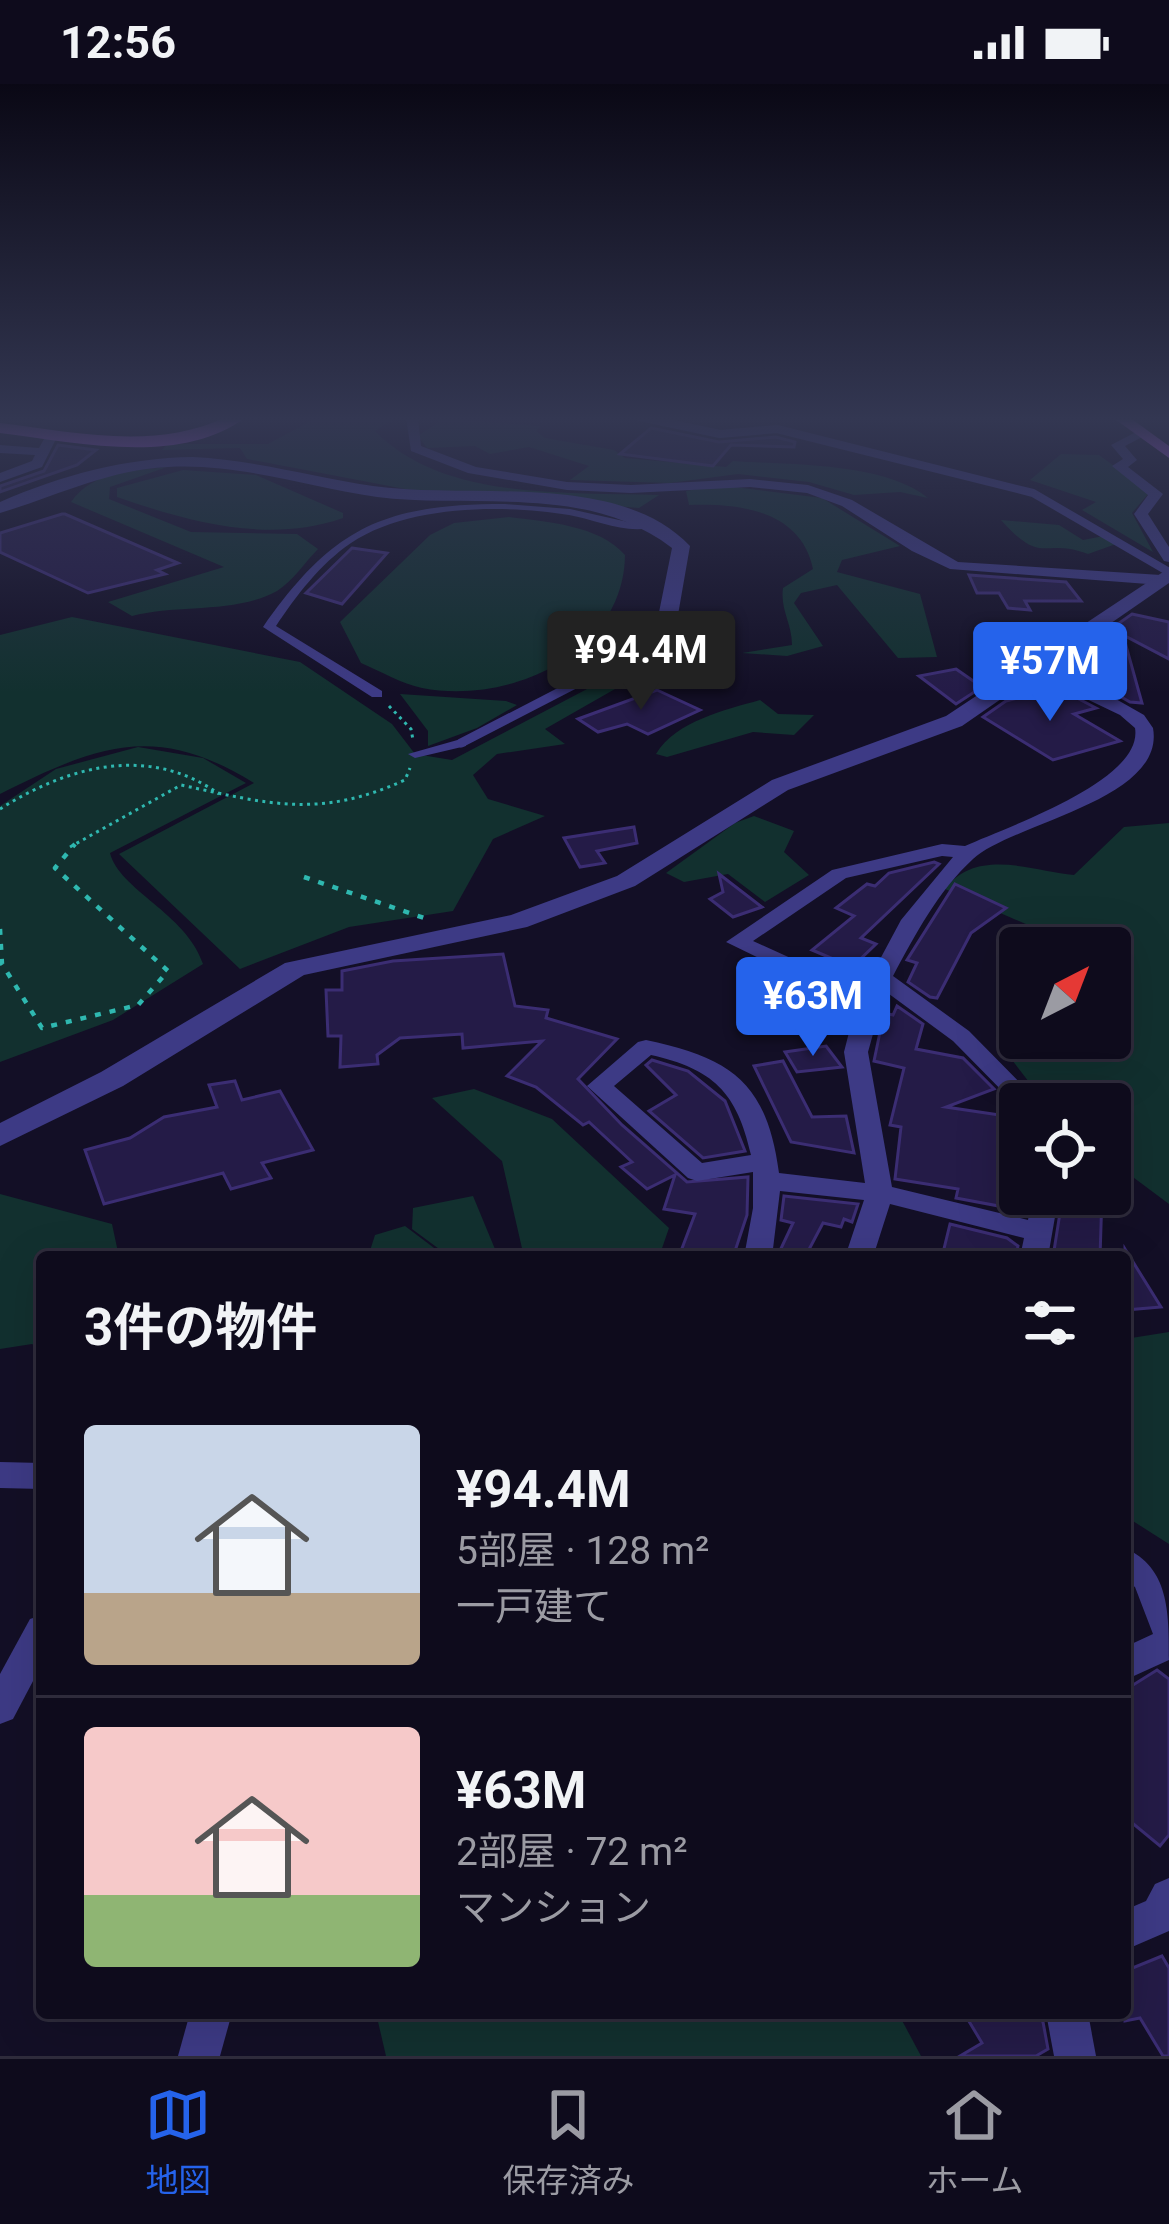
<!DOCTYPE html>
<html lang="ja">
<head>
<meta charset="utf-8">
<style>
	body { margin:0; font-family:Roboto,"Noto Sans JP",sans-serif; background:#171425; color:#f1f3f6; height:100vh; display:flex; flex-direction:column; font-size:45px; white-space:nowrap }
	* { box-sizing:border-box; margin:0 }
	p { font-size:39px; color:#9b9ba3 }
	.icon { flex:none; width:66px; height:66px; fill:none; stroke:currentColor; stroke-width:2; stroke-linecap:round; stroke-linejoin:round }
	.map { position:relative; flex:1; overflow:hidden }
	.details { position:absolute; left:36px; top:1167px; width:1095px; height:768px; display:flex; flex-direction:column; background:#0e0b1c; border-radius:12px; box-shadow:0 12px 48px #0002,0 0 0 3px #2e2b3b }
	.details>* { flex:none }
	.needle { width:78px; rotate:42deg }
	.controls { position:absolute; left:999px; top:843px; display:grid; gap:24px }
	.controls a { display:grid; place-items:center; width:132px; height:132px; border-radius:12px; background:#0e0b1c; box-shadow:0 12px 48px #0002,0 0 0 3px #2e2b3b; font-size:60px }
	.price { position:absolute; translate:-50% -102px; padding:0 27px; border-radius:12px; background:#2563eb; color:#fff; font-size:39px; line-height:78px; filter:drop-shadow(0 3px 6px #0008) }
	.price::after { content:''; position:absolute; left:50%; top:72px; width:36px; height:27px; margin-left:-18px; background:inherit; clip-path:polygon(0 0,100% 0,50% 100%) }
	.price.on { background:#222; color:#fff }
	ul { padding:0; list-style:none }
	li { display:flex; align-items:center; gap:36px; height:300px; padding:0 48px }
	li+li { border-top:3px solid #2e2b3b }
	li span { display:grid; place-items:center; flex:none; width:336px; height:240px; border-radius:12px; color:#555 }
	li>.icon { margin-inline-start:auto }
	span .icon { width:144px; height:144px; fill:#fffc; stroke-width:1 }
	li b { font-size:51px }
	h2 { display:flex; justify-content:space-between; align-items:center; height:144px; padding:0 48px; font-size:51px }
	.status { display:flex; justify-content:space-between; align-items:center; height:84px; padding:0 60px; background:#0e0b1c; direction:ltr }
	.status svg { height:33px; fill:currentColor }
	.menu { display:flex; justify-content:space-around; align-items:center; height:168px; border-top:3px solid #2e2b3b; background:#0e0b1c; font-size:33px; color:#9b9ba3 }
	.menu a { display:grid; justify-items:center; gap:6px }
	.menu .on { color:#2563eb }
	.map>svg:first-child { display:block }
</style>
</head>
<body>
<div class="status"><b>12:56</b><svg viewBox="0 0 49 12"><path d="M0 12V9h3v3zM5 12V6h3v6zM10 12V3h3v9zM15 12V0h3v12zM26 1h20v11H26zM47 4h2v5h-2z"/></svg></div>
<div class="map">
<svg width="1169" height="1972" viewBox="0 0 1169 1972">
	<rect width="100%" height="100%" fill="#130f26"/>
	<!-- green -->
	<g fill="#12302f">
		<path d="M 318,333 L 396,333 L 375,347 C 443,417 568,408 659,411 L 639,424 L 405,405 L 247,375 L 240,364 L 162,366 L 167,360 L 268,360 Z"/>
		<path d="M 421,333 L 541,342 L 536,347 L 545,354 L 614,366 L 625,374 L 726,383 L 733,377 C 789,381 884,378 928,414 L 900,408 L 854,411 L 809,398 L 738,390 L 670,399 L 570,396 L 589,382 L 529,363 L 490,370 L 475,362 L 427,364 L 418,352 L 440,337 Z"/>
		<polygon points="1061,370 1099,371 1143,403 1148,410 1132,429 1153,468 1082,426 1096,418 1030,396"/>
		<path d="M 167,383 L 110,403 L 109,415 L 191,448 L 297,450 L 318,465 C 306,477 292,498 277,507 C 236,530 177,520 132,532 L 108,518 L 224,483 L 71,418 C 93,387 131,387 167,383 Z"/>
		<path d="M 183,386 L 256,391 L 343,429 L 343,434 C 269,460 189,438 117,413 L 117,404 Z"/>
		<path d="M 719,401 L 822,414 L 900,462 L 842,476 L 837,488 L 920,510 L 937,573 L 898,574 L 837,501 L 801,509 L 794,519 L 823,562 L 787,572 L 742,569 L 792,561 C 792,539 780,526 783,504 L 813,485 C 801,426 738,419 689,421 L 686,407 Z"/>
		<path d="M 509,433 C 547,438 599,441 625,471 C 624,569 511,621 422,604 C 402,600 380,587 361,579 L 340,538 L 430,451 L 454,439 Z"/>
		<path d="M 1001,436 L 1059,441 L 1083,456 L 1104,452 L 1116,460 L 1088,470 C 1042,453 1043,483 1001,436 Z"/>
		<path d="M 72,533 L 300,578 L 392,640 L 415,670 L 452,676 L 608,594 L 674,567 L 691,573 L 636,593 L 545,645 L 565,660 L 497,670 L 473,691 L 488,715 L 545,732 L 493,755 L 453,827 L 349,843 L 240,885 L 119,770 L 254,699 C 155,638 98,661 0,710 L 0,551 Z"/>
		<polygon points="400,610 506,617 517,621 477,644 428,662 428,647"/>
		<path d="M 760,616 L 778,630 L 814,631 L 794,651 L 753,648 L 667,673 L 656,670 C 676,637 725,626 760,616 Z"/>
		<path d="M 138,663 L 203,674 L 246,699 L 110,769 C 119,806 186,829 203,880 L 113,936 L 0,978 L 0,722 L 56,685 Z"/>
		<polygon points="754,732 794,747 784,768 809,791 765,818 728,790 684,798 666,789 735,739"/>
		<path d="M 1169,739 L 1169,1120 L 1110,1076 L 1110,1020 L 1046,1020 L 1002,963 L 1020,954 L 1110,954 L 1110,907 L 1134,894 L 1108,848 L 1100,864 L 1081,864 L 945,805 C 976,763 1033,787 1074,791 L 1124,743 Z"/>
		<polygon points="474,1005 552,1035 669,1144 659,1173 524,1173 502,1077 432,1014"/>
		<polygon points="0,1110 112,1140 119,1173 42,1173 42,1266 32,1260 0,1265"/>
		<polygon points="473,1112 497,1170 450,1173 412,1145 413,1124"/>
		<polygon points="405,1142 446,1173 368,1173 375,1151"/>
		<polygon points="1169,1248 1169,1460 1125,1432 1125,1255"/>
		<polygon points="376,1929 898,1929 921,1972 386,1972"/>
	</g>
	<!-- building -->
	<g fill="#241b47" stroke="#3b2d73" stroke-width="3">
		<polygon points="651,344 719,358 776,353 795,358 794,363 731,361 713,382 620,370"/>
		<polygon points="58,361 96,366 77,381 0,408 0,402 44,387"/>
		<polygon points="62,430 65,430 178,479 157,486 165,490 88,509 0,468 0,449"/>
		<polygon points="352,464 387,469 342,520 306,509"/>
		<polygon points="969,491 1066,498 1081,517 1025,517 1030,526 1008,524 999,509 977,509"/>
		<polygon points="1132,530 1169,538 1169,575 1123,551 1142,619 1130,618 1062,579"/>
		<polygon points="956,585 982,603 956,620 919,592"/>
		<polygon points="1058,604 1096,624 1074,630 1120,657 1053,676 983,633 1006,617"/>
		<polygon points="657,606 700,626 648,650 627,640 598,648 578,635"/>
		<polygon points="634,743 637,759 597,767 605,779 580,783 564,754"/>
		<polygon points="934,778 939,780 861,854 876,860 852,883 812,866 854,832 836,824 867,800 875,802 889,789"/>
		<polygon points="719,790 762,823 733,833 710,815 723,808"/>
		<polygon points="955,800 1006,824 971,849 937,914 930,913 908,898 917,879 907,876"/>
		<polygon points="503,870 515,922 548,926 546,934 617,955 578,995 622,1041 687,1098 748,1093 747,1131 733,1173 681,1167 695,1130 664,1125 675,1091 647,1105 621,1083 632,1078 589,1038 583,1041 536,1003 507,992 542,957 463,964 462,950 400,954 377,971 378,980 340,983 341,952 328,952 326,906 342,906 342,887 393,877"/>
		<polygon points="897,922 923,940 916,965 963,974 994,1005 946,1023 1020,1034 1020,1126 956,1114 958,1105 895,1095 901,1043 890,1041 904,984 874,977 884,929 893,931"/>
		<polygon points="826,962 842,983 797,988 785,968"/>
		<polygon points="652,976 688,987 725,1017 745,1067 703,1074 649,1027 676,1011 646,981"/>
		<polygon points="783,977 812,1033 846,1032 854,1069 791,1058 754,982"/>
		<polygon points="235,997 242,1016 280,1007 313,1066 262,1079 271,1094 231,1105 223,1089 104,1120 85,1066 130,1054 164,1033 217,1023 209,1001"/>
		<polygon points="1063,1110 1102,1110 1100,1173 1053,1173"/>
		<polygon points="784,1112 858,1120 852,1138 844,1135 841,1143 823,1139 805,1173 777,1173 793,1139 781,1136"/>
		<polygon points="950,1140 1007,1154 1018,1162 1016,1173 942,1173"/>
		<polygon points="1125,1165 1161,1223 1125,1226"/>
		<polygon points="1157,1586 1169,1595 1169,1751 1160,1762 1125,1733 1125,1606"/>
		<polygon points="1162,1872 1169,1884 1169,1972 1163,1972 1140,1934 1125,1937 1125,1887"/>
		<polygon points="964,1929 1035,1929 1043,1938 1048,1965 1036,1972 960,1972 982,1959"/>
	</g>
	<g fill="none" stroke-linecap="round" stroke-linejoin="round">
		<!-- path-far1 -->
		<g stroke="#2fb8b0" stroke-width="3" stroke-dasharray="3 4.5" stroke-linecap="butt">
			<polyline points="389,622 411,645 413,656"/>
			<path d="M 0,725 C 68,682 149,660 219,710"/>
			<path d="M 70,763 L 181,701 C 269,720 319,735 405,696 L 410,684"/>
		</g>
		<!-- path -->
		<g stroke="#2fb8b0" stroke-width="4.5" stroke-dasharray="6 9" stroke-linecap="butt">
			<polyline points="304,793 427,835"/>
			<polyline points="0,845 2,880 42,944 138,921 168,887 55,784 75,760"/>
		</g>
		<!-- service-far1 -->
		<polyline stroke="#3d3a85" stroke-width="8" points="640,333 720,350 777,345 1033,409 1169,488"/>
		<!-- service -->
		<polyline stroke="#3d3a85" stroke-width="9" points="461,659 608,583 655,569 665,548"/>
		<!-- pedestrian -->
		<g fill="#3d3a85" fill-rule="evenodd">
			<path d="M 505,420 L 570,425 L 628,438 L 654,438 L 659,441 C 631,453 598,436 569,431 C 503,420 407,421 351,459 C 320,480 296,512 276,542 L 382,607 L 382,613 L 372,613 L 263,543 C 333,443 384,420 505,420 Z"/>
			<polygon points="461,655 466,656 466,662 415,674 408,670"/>
		</g>
		<!-- minor -->
		<g fill="#3d3a85" fill-rule="evenodd">
			<polygon points="406,333 418,333 421,362 476,383 567,398 631,401 750,395 808,401 852,416 958,478 1161,491 1169,496 1161,501 950,485 912,467 842,422 807,409 750,403 631,409 567,406 468,389 411,367"/>
			<polygon points="49,346 59,349 42,383 0,398 0,389 32,377 35,371 0,369 0,361 39,364"/>
			<polygon points="1136,348 1146,351 1125,362 1137,376 1128,383 1163,410 1148,430 1169,463 1169,478 1164,477 1134,430 1148,411 1112,382 1123,375 1111,361"/>
			<path d="M 1037,577 L 1049,577 L 1144,631 L 1153,644 C 1166,716 1012,739 973,775 C 938,807 915,851 893,892 L 969,947 L 1041,1020 L 1020,1020 L 1020,1025 L 953,957 L 885,907 L 868,968 L 892,1103 L 1028,1136 L 1033,1110 L 1059,1110 L 1048,1173 L 1020,1173 L 1024,1154 L 890,1120 L 873,1173 L 845,1173 L 864,1116 L 780,1107 L 772,1173 L 744,1173 L 753,1124 L 753,1088 L 697,1097 L 688,1094 L 587,1002 L 638,958 L 646,956 C 732,974 767,999 779,1089 L 865,1099 L 844,968 L 856,921 L 726,858 L 832,786 L 942,760 L 965,762 C 1006,743 1144,697 1135,644 L 1120,631 L 1072,608 L 1037,585 ZM 942,772 L 953,773 L 901,836 L 863,907 L 753,857 L 846,794 ZM 651,971 C 713,985 737,1008 751,1071 L 702,1079 L 614,1002 Z"/>
			<polygon points="0,1378 42,1379 42,1405 0,1404"/>
			<path d="M 1125,1464 C 1169,1484 1169,1527 1169,1576 L 1125,1596 L 1125,1563 L 1153,1550 L 1135,1503 L 1125,1496 Z"/>
			<polygon points="42,1531 42,1580 13,1635 0,1640 0,1590 30,1535"/>
			<polygon points="1169,1794 1169,1847 1125,1866 1125,1826 1146,1817 1155,1800"/>
			<polygon points="190,1929 232,1929 220,1972 178,1972"/>
			<polygon points="1046,1929 1088,1929 1096,1972 1054,1972"/>
		</g>
		<!-- tertiary -->
		<g fill="#3d3a85" fill-rule="evenodd">
			<path d="M 193,373 C 254,376 313,393 373,402 C 469,416 618,386 690,462 L 675,548 L 665,554 L 655,548 L 672,464 C 588,399 475,425 377,413 C 307,403 240,379 168,383 C 107,386 57,412 0,429 L 0,418 C 62,391 125,374 193,373 Z"/>
			<polygon points="1169,484 1169,499 962,642 788,706 635,802 527,843 304,891 123,1002 0,1062 0,1039 101,988 285,879 511,831 617,792 772,696 946,632"/>
		</g>
		<!-- primary -->
		<g fill="#c25bff" fill-rule="evenodd">
			<path d="M 226,333 L 246,333 C 180,383 76,358 0,349 L 0,339 C 75,348 155,367 226,333 Z"/>
			<polygon points="1112,333 1129,333 1169,362 1169,374"/>
		</g>
	</g>
	<!-- sky -->
	<linearGradient id="sky" x2="0" y2="1"><stop stop-color="#0a0815"/><stop offset="0.55" stop-color="#333752"/><stop offset="1" stop-color="#333752" stop-opacity="0"/></linearGradient>
	<rect width="1169" height="609" fill="url(#sky)"/>
</svg>
<div class="controls">
<a><svg class="needle" viewBox="-14 -14 28 28"><path d="M0-13l5 13h-10z" fill="#e53935"/><path d="M0 13l5-13h-10z" fill="#9b9ba3"/></svg></a>
<a><svg class="icon" aria-label="locate" viewBox="0 0 24 24"><circle cx="12" cy="12" r="6"/><path d="M12 2v4M12 18v4M2 12h4M18 12h4"/></svg></a>
</div>
<b class="price on" style="left:641px;top:629px">¥94.4M</b>
<b class="price" style="left:1050px;top:640px">¥57M</b>
<b class="price" style="left:813px;top:975px">¥63M</b>
<section class="details">
<h2>3件の物件<svg class="icon" aria-label="filters" viewBox="0 0 24 24"><path d="M4 7h16M4 17h16"/><circle cx="9" cy="7" r="2"/><circle cx="15" cy="17" r="2"/></svg></h2>
<ul>
<li><span style="background:linear-gradient(#c9d6e8 70%,#b9a48a 0)"><svg class="icon" aria-label="home" viewBox="0 0 24 24"><path d="M3 11l9-7 9 7M6 9v11h12V9"/></svg></span><div><b>¥94.4M</b><p>5部屋 · 128 m²</p><p>一戸建て</p></div></li>
<li><span style="background:linear-gradient(#f6c9c9 70%,#8fb573 0)"><svg class="icon" aria-label="home" viewBox="0 0 24 24"><path d="M3 11l9-7 9 7M6 9v11h12V9"/></svg></span><div><b>¥63M</b><p>2部屋 · 72 m²</p><p>マンション</p></div></li>
</ul>
</section>
</div>
<nav class="menu">
<a class="on"><svg class="icon" aria-label="map" viewBox="0 0 24 24"><path d="M3 6l6-2 6 2 6-2v14l-6 2-6-2-6 2zM9 4v14M15 6v14"/></svg>地図</a>
<a><svg class="icon" aria-label="saved" viewBox="0 0 24 24"><path d="M7 4h10v16l-5-4-5 4z"/></svg>保存済み</a>
<a><svg class="icon" aria-label="home" viewBox="0 0 24 24"><path d="M3 11l9-7 9 7M6 9v11h12V9"/></svg>ホーム</a>
</nav>
</body>
</html>
